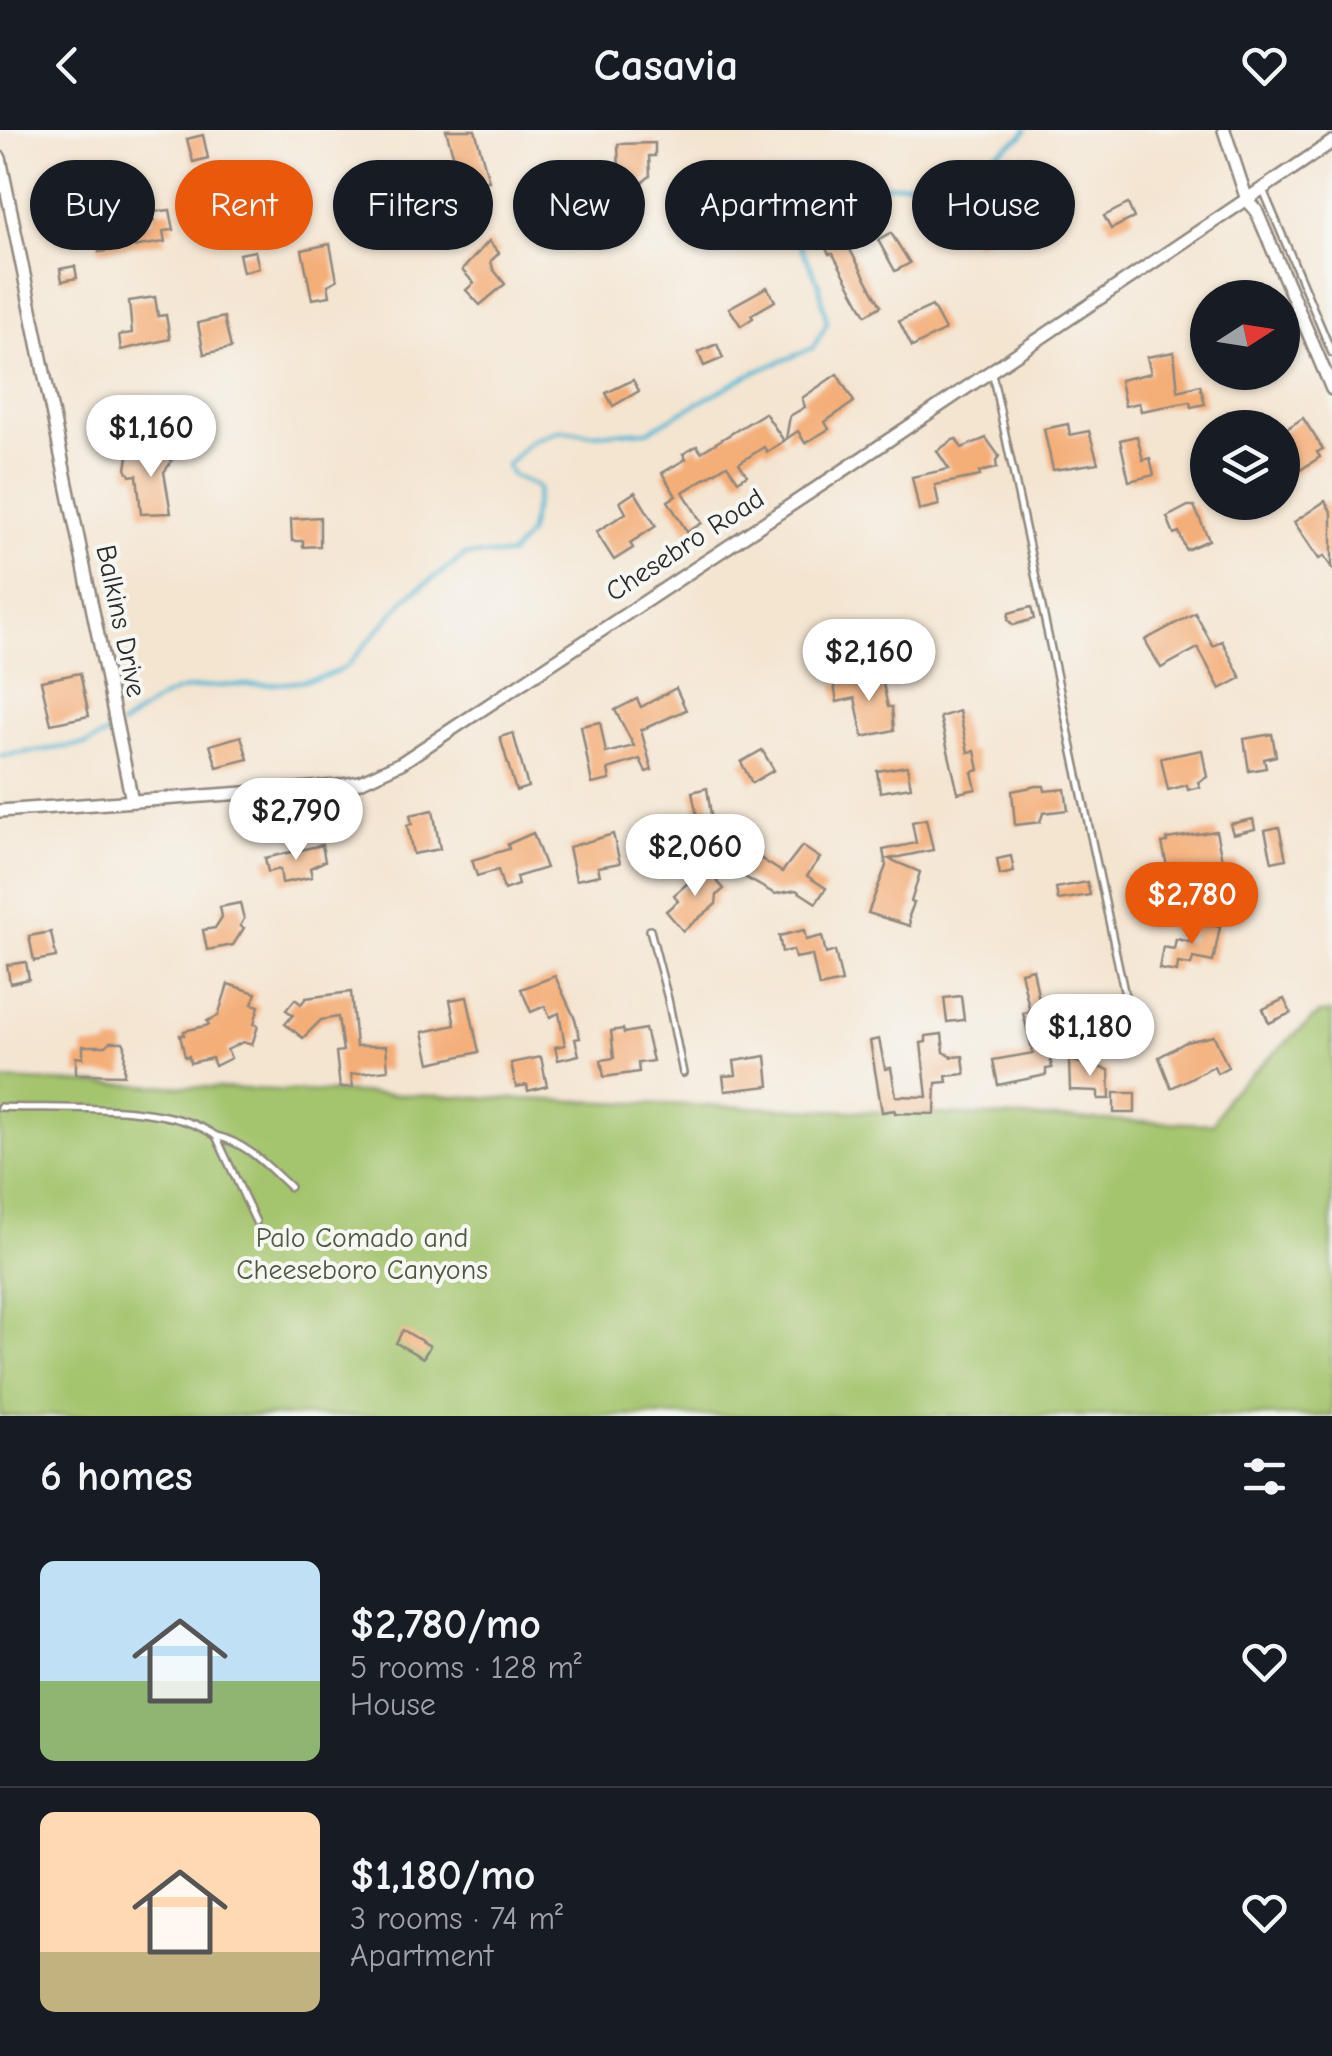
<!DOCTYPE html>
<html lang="en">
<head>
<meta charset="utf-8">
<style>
	body { margin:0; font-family:"Comic Neue",sans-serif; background:#20242c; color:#f1f3f6; height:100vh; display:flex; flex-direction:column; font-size:38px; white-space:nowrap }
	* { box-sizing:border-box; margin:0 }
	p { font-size:32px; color:#9ea1a6 }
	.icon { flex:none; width:55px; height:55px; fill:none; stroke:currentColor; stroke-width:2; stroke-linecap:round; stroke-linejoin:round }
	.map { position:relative; height:1286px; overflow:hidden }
	.drawer { display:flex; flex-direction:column; background:#171b24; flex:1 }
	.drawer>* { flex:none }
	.banner { position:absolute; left:30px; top:30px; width:1272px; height:90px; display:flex; gap:20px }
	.needle { width:65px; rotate:78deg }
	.buttons { position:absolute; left:1190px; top:150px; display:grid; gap:20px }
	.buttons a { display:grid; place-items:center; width:110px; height:110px; border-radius:50%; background:#171b24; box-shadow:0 2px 8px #0004; font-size:50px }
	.price { position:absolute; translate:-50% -85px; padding:0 22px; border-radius:35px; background:#fff; color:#222; font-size:32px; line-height:65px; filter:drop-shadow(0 2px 5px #0008) }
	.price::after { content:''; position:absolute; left:50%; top:60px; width:30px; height:22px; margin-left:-15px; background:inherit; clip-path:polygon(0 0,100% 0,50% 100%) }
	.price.selected { background:#ea580c; color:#fff }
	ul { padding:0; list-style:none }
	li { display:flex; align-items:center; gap:30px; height:250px; padding:0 40px }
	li+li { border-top:2px solid #363941 }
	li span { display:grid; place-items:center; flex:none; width:280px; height:200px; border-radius:15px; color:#555 }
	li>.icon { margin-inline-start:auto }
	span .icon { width:120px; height:120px; fill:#fffc; stroke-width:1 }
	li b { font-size:42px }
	h2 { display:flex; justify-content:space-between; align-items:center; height:120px; padding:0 40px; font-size:42px }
	.pill { padding:0 35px; border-radius:45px; background:#171b24; box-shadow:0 2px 8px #0004; font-size:35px; line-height:90px }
	.pill.selected { background:#ea580c; color:#fff }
	header { display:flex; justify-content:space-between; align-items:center; height:130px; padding:0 40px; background:#171b24; font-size:45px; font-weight:700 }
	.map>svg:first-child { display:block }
</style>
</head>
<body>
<header><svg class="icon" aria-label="back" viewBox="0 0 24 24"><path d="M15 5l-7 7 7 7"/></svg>Casavia<svg class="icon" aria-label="heart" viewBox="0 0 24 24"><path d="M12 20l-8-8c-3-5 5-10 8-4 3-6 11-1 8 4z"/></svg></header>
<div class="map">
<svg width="1332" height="1286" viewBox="0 0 1332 1286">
	<rect width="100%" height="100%" fill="#f6f6f2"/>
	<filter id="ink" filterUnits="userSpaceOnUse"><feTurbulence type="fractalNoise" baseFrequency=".01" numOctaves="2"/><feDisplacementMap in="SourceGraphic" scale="20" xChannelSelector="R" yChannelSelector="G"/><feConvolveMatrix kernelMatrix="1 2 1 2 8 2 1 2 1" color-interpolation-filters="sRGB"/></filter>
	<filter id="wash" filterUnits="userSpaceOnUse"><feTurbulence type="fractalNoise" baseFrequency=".0048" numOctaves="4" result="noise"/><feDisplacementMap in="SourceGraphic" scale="40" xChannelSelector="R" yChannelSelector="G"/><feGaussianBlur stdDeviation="2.25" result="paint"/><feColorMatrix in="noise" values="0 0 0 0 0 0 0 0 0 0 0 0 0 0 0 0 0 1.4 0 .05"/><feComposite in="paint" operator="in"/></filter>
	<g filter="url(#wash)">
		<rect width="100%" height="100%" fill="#f4e5d1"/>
		<!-- green -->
		<polygon fill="#a4c46d" stroke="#68784c" stroke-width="2.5" points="1332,882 1332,1286 0,1286 0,950 1213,994 1228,965 1319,883"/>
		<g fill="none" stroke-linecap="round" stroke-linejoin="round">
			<!-- stream -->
			<g stroke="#54b6d2" stroke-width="4">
				<path d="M 121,596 C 140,583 159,566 182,560 C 230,549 304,564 347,536 L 408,466 L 466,425 L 510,425 L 528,405 L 539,358 L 512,345 L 507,335 L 531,311 L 561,300 L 589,304 L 648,301 L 750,244 L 813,218 L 827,193 L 819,154 L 786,86 L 787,73 L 797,64 L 814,56 L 846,60 L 957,47 L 1021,7 L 1026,0"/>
				<polyline points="0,626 87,614 113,602"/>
			</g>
		</g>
		<g id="blocks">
			<!-- building -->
			<g fill="#f4ae78">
				<polygon points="446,0 475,0 489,51 465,55 462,44 459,45"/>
				<polygon points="203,5 208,28 193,32 187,9"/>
				<polygon points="655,13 655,26 649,26 650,46 631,62 617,45 619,43 618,14"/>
				<polygon points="573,41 579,42 596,64 580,83 578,80 569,84 541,55 555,44 561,51"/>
				<polygon points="1034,60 1042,77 1037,80 1039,84 1027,90 1016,69"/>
				<polygon points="1128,74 1134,88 1111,99 1104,86"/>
				<polygon points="170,80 174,100 163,101 165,112 99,122 94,91 126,86 127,96 154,91 153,82"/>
				<polygon points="815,83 832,87 881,176 866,185 833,124 829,124 818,105 823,102 820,97 823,96"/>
				<polygon points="978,88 987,108 975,113 966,93"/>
				<polygon points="891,103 910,133 895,141 878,110"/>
				<polygon points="489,111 499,123 491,131 493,139 505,154 480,175 466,160 474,153 462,140"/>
				<polygon points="330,114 337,150 328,155 330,166 312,169 302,120"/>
				<polygon points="255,121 259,138 243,142 239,124"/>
				<polygon points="75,136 77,148 62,151 60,139"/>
				<polygon points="767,157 775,171 751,185 753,188 741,196 729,178"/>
				<polygon points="155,167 158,186 166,185 170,209 121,220 119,205 132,203 129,171"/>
				<polygon points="932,176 945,200 912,217 899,191"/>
				<polygon points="224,187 231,218 204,224 198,193"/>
				<polygon points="717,214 723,228 704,236 698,222"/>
				<polygon points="1174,222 1178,261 1200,255 1205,274 1191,277 1190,272 1141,281 1139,273 1125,276 1120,250 1151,243 1147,227"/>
				<polygon points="837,244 854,272 825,292 829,299 805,313 798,301 786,309 790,286 805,277 802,268"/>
				<polygon points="633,250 639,261 613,276 606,263"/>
				<polygon points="765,283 784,311 767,322 764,317 739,333 747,345 738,351 727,335 683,362 702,393 687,402 668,371 676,366 662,343 686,329 683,324 697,316 701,322"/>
				<polygon points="1303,288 1323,319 1317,322 1320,327 1282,352 1282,302"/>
				<polygon points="1068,294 1070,305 1089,301 1098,333 1053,340 1044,299"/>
				<polygon points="1137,306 1143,330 1150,328 1154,345 1129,351 1120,310"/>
				<polygon points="986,308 999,326 996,331 997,338 979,342 980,346 935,355 939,375 919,380 912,347 949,339 937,321 953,310 956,309 962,318"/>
				<polygon points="165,316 166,326 172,331 164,342 171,383 141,384 137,345 130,346 126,339 128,326 151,325 150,317"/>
				<polygon points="635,362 656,396 630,413 633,418 614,430 596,402 626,383 620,372"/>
				<polygon points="1325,371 1332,383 1332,438 1324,426 1319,429 1294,392"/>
				<polygon points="1188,376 1194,376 1209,410 1186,420 1179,402 1174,404 1167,387"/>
				<polygon points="320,387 320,416 303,417 303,411 292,411 291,389"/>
				<polygon points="1031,477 1034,489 1013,495 1008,490 1009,483"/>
				<polygon points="1195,483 1213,516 1222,511 1241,548 1220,559 1198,518 1161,538 1145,510"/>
				<polygon points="80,543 89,586 51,594 41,551"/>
				<polygon points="881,544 888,577 892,577 894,600 863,607 855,568 837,572 834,555"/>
				<polygon points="676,558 686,580 641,600 652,640 646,642 640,629 608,639 610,650 592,654 581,596 600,592 606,623 634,616 615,580 637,569 641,577"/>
				<polygon points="959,581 968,622 975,621 979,640 972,642 976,659 958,663 940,587"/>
				<polygon points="513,603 528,657 516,661 500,607"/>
				<polygon points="1272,604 1276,626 1264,629 1266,638 1249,641 1244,609"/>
				<polygon points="241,606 248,629 217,637 210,615"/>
				<polygon points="762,620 774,640 752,653 741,632"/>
				<polygon points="1202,620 1207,647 1198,652 1200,657 1188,660 1187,655 1168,660 1161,628"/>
				<polygon points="907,636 911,657 880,662 877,641"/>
				<polygon points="1037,656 1044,656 1045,661 1065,659 1068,680 1043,683 1040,692 1015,695 1012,661"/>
				<polygon points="707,658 713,698 700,701 692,662"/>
				<polygon points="433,680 440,719 413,724 407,695 412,694 410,685"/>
				<polygon points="926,689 933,720 889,729 920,742 911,772 914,773 909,786 910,796 868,783 886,736 883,720 916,713 912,692"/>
				<polygon points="1253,689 1255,699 1233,704 1230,694"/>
				<polygon points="1279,697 1286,729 1272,732 1265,700"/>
				<polygon points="1216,701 1223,734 1237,731 1240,748 1208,756 1206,751 1185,755 1187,762 1168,766 1162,742 1168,741 1162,713 1167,712 1167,709"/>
				<polygon points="533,703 546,738 516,747 518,755 504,760 498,740 477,746 472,730 509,719 508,714"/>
				<polygon points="613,704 620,733 598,737 600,745 576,750 569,717"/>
				<polygon points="322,715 325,731 310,738 312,747 282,753 280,739 268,742 265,728"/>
				<polygon points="802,716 820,728 807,746 826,758 816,773 796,760 775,764 741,745 744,740 737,736 747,720 782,742"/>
				<polygon points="1011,726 1014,742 1000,745 997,729"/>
				<polygon points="705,738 724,759 717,765 716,774 683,801 666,781 678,771 674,765"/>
				<polygon points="1087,752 1090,765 1058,770 1056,758"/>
				<polygon points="240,773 244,789 240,796 244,798 233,815 207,820 203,800 215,798 222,787 220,777"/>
				<polygon points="1199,788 1212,790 1211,795 1220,797 1213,832 1193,828 1191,835 1178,833 1177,842 1159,839 1163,817 1174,819 1176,809 1191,812"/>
				<polygon points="804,800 806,810 822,806 826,824 835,821 842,852 819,857 812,825 795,828 793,820 782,822 779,806"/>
				<polygon points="51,802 56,827 34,831 29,806"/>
				<polygon points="26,832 29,849 10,853 7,835"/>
				<polygon points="1033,839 1052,938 1046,939 1046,945 998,955 993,930 1033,923 1023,883 1030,882 1021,842"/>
				<polygon points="555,846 575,889 580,908 575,909 579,925 558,930 555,917 565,915 559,883 550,887 545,876 531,882 521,859"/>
				<polygon points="228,854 256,863 252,874 259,876 254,894 258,896 252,915 243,912 227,920 231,928 215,936 212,928 190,933 189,926 185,927 180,905 184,905 184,901 209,895 207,891 218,886"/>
				<polygon points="351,862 356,916 386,916 388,940 351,944 353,957 340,958 336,922 343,921 338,887 321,890 303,908 285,894 293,885 286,880 295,869 301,874 306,868"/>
				<polygon points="961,866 964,890 947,892 944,868"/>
				<polygon points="467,867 479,922 430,933 423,902 455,895 450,870"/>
				<polygon points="1284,869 1291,883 1269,893 1263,879"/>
				<polygon points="623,899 624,903 645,899 653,931 638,933 639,942 604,947 601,930 614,928 611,901"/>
				<polygon points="942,904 944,922 952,927 963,926 965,944 946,946 947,952 936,953 935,984 895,983 895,980 882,982 870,911 879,909 885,939 891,938 896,966 927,967 921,913 926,912 926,906"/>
				<polygon points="1214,906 1228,937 1217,943 1214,936 1171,958 1159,927 1186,912"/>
				<polygon points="110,912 123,912 125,916 124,945 76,944 76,927 83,928 83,916 106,916"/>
				<polygon points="766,926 769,956 725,961 723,946 736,945 734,931"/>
				<polygon points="541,927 547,956 528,961 527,955 516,957 511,933"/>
				<polygon points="1069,930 1109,940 1110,969 1098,969 1098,961 1070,960"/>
				<rect x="1114" y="963" width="21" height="20"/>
				<polygon points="403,1200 430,1216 423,1228 396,1213"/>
			</g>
		</g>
	</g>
	<g filter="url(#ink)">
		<use href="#blocks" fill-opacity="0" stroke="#90887e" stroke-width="2.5"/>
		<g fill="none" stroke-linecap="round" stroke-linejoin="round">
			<!-- service casing -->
			<g stroke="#90887e" stroke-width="10">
				<g id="service">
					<polyline points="1264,62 1332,223"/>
					<polyline points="992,243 1130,889"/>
					<polyline points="650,800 668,869 683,943"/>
					<path d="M 0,977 C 61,980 167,971 216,1006"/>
					<path d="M 256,1092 L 216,1006 C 247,1013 267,1036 290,1057"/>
				</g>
			</g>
			<!-- minor casing -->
			<g stroke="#90887e" stroke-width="16">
				<g id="minor">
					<polyline points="1224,0 1247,70 1256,80 1332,259"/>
					<polyline points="0,28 132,671"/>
					<polyline points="0,681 337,656 360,652 401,633 862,328 1332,12"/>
				</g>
			</g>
			<!-- service -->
			<use href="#service" stroke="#fff" stroke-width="5"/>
			<!-- minor -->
			<use href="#minor" stroke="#fff" stroke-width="11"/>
		</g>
	</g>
	<g text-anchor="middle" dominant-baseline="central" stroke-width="8" stroke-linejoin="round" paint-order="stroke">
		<!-- street labels -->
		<g font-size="28" fill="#2b2b2b" stroke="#f6f6f2">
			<text transform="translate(685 415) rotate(-33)">Chesebro Road</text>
			<text transform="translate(121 491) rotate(78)">Balkins Drive</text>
		</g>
		<!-- park labels -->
		<g font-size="28" fill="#4f593f" stroke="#f6f6f2">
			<text x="362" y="1108">Palo Comado and<tspan x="362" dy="32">Cheeseboro Canyons</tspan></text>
		</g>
	</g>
</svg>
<div class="buttons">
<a><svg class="needle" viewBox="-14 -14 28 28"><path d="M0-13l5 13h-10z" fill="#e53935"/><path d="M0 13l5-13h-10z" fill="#9ea1a6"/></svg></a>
<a><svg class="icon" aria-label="layers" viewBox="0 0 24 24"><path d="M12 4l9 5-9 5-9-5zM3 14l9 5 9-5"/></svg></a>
</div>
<b class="price" style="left:151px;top:350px">$1,160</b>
<b class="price" style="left:869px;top:574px">$2,160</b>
<b class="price" style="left:296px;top:733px">$2,790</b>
<b class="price" style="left:695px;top:769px">$2,060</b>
<b class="price selected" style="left:1192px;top:817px">$2,780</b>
<b class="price" style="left:1090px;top:949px">$1,180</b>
<div class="banner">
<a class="pill">Buy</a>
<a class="pill selected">Rent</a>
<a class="pill">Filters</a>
<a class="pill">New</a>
<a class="pill">Apartment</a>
<a class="pill">House</a>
</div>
</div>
<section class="drawer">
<h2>6 homes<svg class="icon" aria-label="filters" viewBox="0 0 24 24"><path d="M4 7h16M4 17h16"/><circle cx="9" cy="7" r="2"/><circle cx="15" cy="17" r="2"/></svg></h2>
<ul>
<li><span style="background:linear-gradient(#bfe0f5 60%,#8fb573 0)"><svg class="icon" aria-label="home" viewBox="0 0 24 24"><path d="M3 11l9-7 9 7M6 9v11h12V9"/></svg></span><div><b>$2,780/mo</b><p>5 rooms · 128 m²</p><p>House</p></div><svg class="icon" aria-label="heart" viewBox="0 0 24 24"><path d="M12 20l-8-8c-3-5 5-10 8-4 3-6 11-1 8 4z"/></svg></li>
<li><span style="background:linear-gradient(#ffd9b3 70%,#c2b280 0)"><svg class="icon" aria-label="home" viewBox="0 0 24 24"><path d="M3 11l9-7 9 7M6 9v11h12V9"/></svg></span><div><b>$1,180/mo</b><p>3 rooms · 74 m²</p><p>Apartment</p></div><svg class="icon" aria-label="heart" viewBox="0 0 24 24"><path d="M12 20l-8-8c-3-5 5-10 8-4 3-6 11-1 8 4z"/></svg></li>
</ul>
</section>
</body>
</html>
